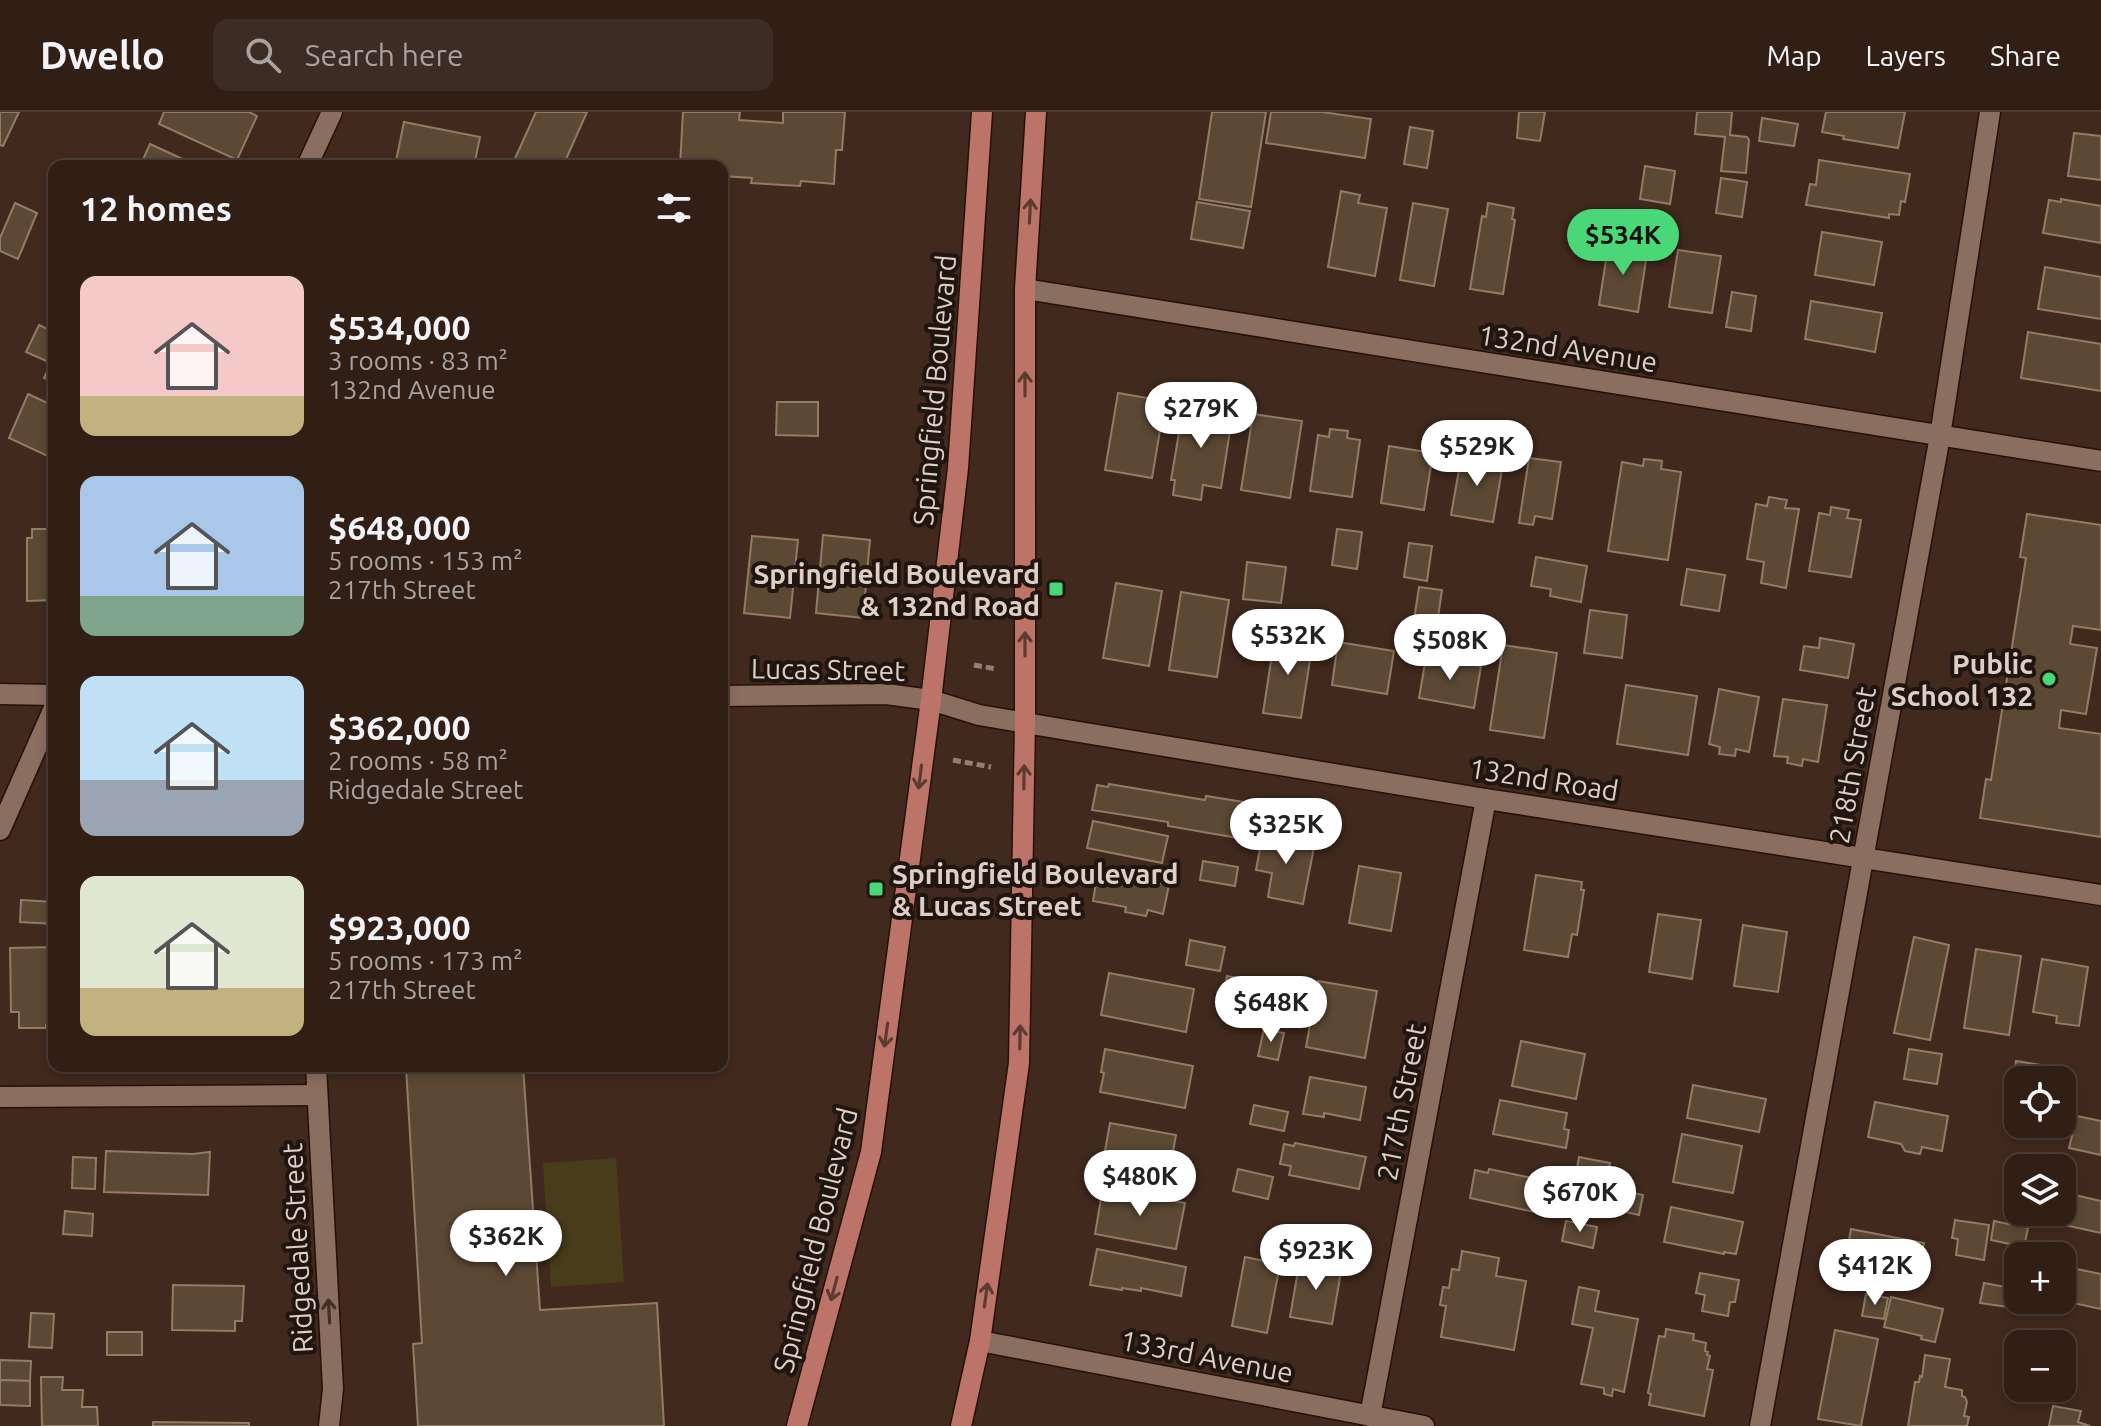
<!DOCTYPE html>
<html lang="en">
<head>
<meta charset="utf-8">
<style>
	body { margin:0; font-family:Ubuntu,sans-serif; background:#3d2c23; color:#f1f3f6; height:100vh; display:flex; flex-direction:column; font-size:30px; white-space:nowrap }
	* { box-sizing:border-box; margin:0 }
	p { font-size:26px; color:#a8a2a1 }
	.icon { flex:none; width:44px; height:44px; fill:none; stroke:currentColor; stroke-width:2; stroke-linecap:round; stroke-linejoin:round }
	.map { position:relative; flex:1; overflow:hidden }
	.side { position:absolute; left:48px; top:48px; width:680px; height:912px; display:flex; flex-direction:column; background:#311f16; border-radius:16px; box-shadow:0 4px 12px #0003,0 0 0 2px #4c3d35 }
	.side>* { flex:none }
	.fabs { position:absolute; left:2004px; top:954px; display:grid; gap:16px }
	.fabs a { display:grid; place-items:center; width:72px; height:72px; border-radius:16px; background:#311f16; box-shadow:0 4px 12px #0003,0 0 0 2px #4c3d35; font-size:40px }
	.price { position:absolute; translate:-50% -68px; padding:0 18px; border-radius:28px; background:#fff; color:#222; font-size:26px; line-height:52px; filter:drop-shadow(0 2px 4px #0008) }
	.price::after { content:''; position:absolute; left:50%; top:48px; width:24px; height:18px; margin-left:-12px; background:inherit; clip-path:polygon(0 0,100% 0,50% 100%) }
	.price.on { background:#49d778; color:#111 }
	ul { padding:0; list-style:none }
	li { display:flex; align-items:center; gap:24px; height:200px; padding:0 32px }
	li span { display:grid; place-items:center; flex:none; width:224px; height:160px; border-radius:16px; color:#555 }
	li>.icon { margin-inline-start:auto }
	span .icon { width:96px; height:96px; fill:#fffc; stroke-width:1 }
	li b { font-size:34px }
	h2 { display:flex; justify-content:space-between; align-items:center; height:96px; padding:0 32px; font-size:34px }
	header { display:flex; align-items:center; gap:48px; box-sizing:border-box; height:112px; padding:0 40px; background:#311f16; border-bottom:2px solid #4c3d35 }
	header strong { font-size:38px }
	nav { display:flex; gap:44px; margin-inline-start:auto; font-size:28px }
	.search { width:560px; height:72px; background:#3d2c23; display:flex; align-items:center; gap:20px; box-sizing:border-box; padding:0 28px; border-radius:16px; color:#a8a2a1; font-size:30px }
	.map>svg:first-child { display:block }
</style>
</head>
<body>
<header>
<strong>Dwello</strong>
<div class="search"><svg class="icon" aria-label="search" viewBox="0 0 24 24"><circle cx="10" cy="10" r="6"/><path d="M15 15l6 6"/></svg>Search here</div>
<nav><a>Map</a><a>Layers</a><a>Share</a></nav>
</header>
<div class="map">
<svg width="2101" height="1314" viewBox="0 0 2101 1314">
	<rect width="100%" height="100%" fill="#41291d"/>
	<!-- green -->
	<polygon fill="#483c1a" points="616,1046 624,1170 551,1175 543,1051"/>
	<!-- building -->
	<g fill="#5c4934" stroke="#917c66" stroke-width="2">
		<polygon points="0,0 19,0 3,34 0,33"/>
		<polygon points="164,0 249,0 257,4 237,48 159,12"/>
		<polygon points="536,0 587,0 563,54 512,53"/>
		<polygon points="683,0 740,0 739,8 783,11 783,0 845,0 842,38 836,38 834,72 801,69 800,74 751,71 752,66 722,64 722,54 680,54"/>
		<polygon points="1212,0 1266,0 1251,95 1199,87"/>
		<polygon points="1271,0 1322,0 1371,7 1365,46 1266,31"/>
		<polygon points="1519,0 1545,0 1540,29 1517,26"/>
		<polygon points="1697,0 1732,0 1730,23 1747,25 1749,28 1746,61 1721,59 1725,25 1695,22"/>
		<polygon points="1826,0 1905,0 1898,36 1843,27 1844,24 1822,20"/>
		<polygon points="1762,6 1798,12 1794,34 1759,29"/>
		<polygon points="404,10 480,25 474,54 395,54"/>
		<polygon points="1410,15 1433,19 1427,56 1404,52"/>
		<polygon points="2074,21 2101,24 2101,68 2068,64"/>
		<polygon points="150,32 198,54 140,54"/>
		<polygon points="1819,48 1910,62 1905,90 1901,89 1899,103 1889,102 1889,106 1806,93 1810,72 1816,73"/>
		<polygon points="1645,54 1675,59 1670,92 1640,87"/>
		<polygon points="1721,66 1747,70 1742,105 1716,101"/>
		<polygon points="1341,79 1360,83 1358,91 1387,96 1375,164 1328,155"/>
		<polygon points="2061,87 2101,94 2101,131 2043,121 2049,88 2061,90"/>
		<polygon points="1197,90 1250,99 1243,136 1191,127"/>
		<polygon points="15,91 37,101 18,147 0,139 0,126"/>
		<polygon points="1413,91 1448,97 1434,174 1400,168"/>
		<polygon points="1488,91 1514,96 1512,107 1515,108 1503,182 1470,177 1482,104 1486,105"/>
		<polygon points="1822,120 1882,130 1874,173 1815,163"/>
		<polygon points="1616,126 1636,130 1634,140 1647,142 1638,200 1599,193 1608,135 1614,137"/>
		<polygon points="1678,138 1721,144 1712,201 1669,195"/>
		<polygon points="2045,155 2101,165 2101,207 2038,197"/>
		<polygon points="1732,180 1756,184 1751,219 1726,215"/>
		<polygon points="1811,189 1882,201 1875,240 1805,227"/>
		<polygon points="39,213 54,220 54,270 44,266 51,251 26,240"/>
		<polygon points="2028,220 2101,232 2101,279 2021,266"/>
		<polygon points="1118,281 1165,289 1152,366 1105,358"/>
		<polygon points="28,282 54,294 54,347 9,326"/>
		<polygon points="777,290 818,290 818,324 776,323"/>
		<polygon points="1184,291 1233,300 1221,376 1203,373 1201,388 1173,383 1175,368 1171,368"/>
		<polygon points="1253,302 1302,309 1290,386 1241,378"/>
		<polygon points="1330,317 1348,319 1347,326 1360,328 1352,385 1310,379 1318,323 1329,325"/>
		<polygon points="1389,334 1433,341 1424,398 1381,391"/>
		<polygon points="1473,340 1491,342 1490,350 1503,352 1493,410 1451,403 1461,346 1472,349"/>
		<polygon points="1529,346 1561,350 1552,407 1535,404 1533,413 1519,411"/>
		<polygon points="1644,347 1662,349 1661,357 1681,360 1668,448 1608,439 1622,350 1643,354"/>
		<polygon points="1769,385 1787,388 1785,396 1799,397 1786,476 1761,471 1764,450 1747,447 1756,392 1767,394"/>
		<polygon points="1831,395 1849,398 1847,406 1861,408 1851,465 1809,459 1819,401 1830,403"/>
		<polygon points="2027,402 2101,413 2101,518 2073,514 2070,532 2097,536 2086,602 2061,598 2059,616 2101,622 2101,725 1980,706 1986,667 1991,668 2026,446 2020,445"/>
		<polygon points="32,417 54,417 54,488 27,489 27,426 32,426"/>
		<polygon points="1337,417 1362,420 1357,457 1332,453"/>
		<polygon points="823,423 870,428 863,506 816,501"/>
		<polygon points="752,424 798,428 790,506 744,501"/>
		<polygon points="722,428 727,429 722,487"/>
		<polygon points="1409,431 1432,434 1427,469 1404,465"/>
		<polygon points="1536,445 1587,454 1581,490 1550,484 1551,477 1531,474"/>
		<polygon points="1247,450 1286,455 1281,491 1243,487"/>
		<polygon points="1687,457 1725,463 1719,499 1681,493"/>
		<polygon points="1116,471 1162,479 1149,554 1103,546"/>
		<polygon points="1419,475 1442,478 1437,512 1414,508"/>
		<polygon points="1181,480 1229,488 1217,565 1169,558"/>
		<polygon points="1590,498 1627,503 1622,546 1584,541"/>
		<polygon points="1275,523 1313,529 1301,606 1263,601"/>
		<polygon points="1820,526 1854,532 1848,566 1800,558 1804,534 1819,536"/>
		<polygon points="1338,530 1394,539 1387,582 1332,573"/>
		<polygon points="1503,533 1557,541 1544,626 1490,618"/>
		<polygon points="1426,545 1481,554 1474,596 1419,586"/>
		<polygon points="1626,573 1697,584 1688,643 1617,632"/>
		<polygon points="1719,577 1759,585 1749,640 1736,637 1735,644 1719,642 1720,635 1709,632"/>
		<polygon points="1783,587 1827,593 1818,650 1803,647 1802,654 1787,651 1788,645 1774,644"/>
		<polygon points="1109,672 1205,688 1206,684 1250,691 1244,727 1168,714 1168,710 1092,698 1097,673 1108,675"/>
		<polygon points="1093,709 1168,724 1162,751 1087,736"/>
		<polygon points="1263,721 1315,730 1303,792 1268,785 1272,761 1256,758"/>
		<polygon points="1203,749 1238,755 1235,774 1200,768"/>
		<polygon points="1359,754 1401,761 1391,819 1349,811"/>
		<polygon points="1098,760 1169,773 1163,802 1148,798 1146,804 1125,800 1126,795 1093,789"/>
		<polygon points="1536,763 1582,770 1581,778 1584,778 1577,823 1572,822 1568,845 1524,838"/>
		<polygon points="21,788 54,790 54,812 20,810"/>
		<polygon points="1658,802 1701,808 1692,867 1649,860"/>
		<polygon points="1743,813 1787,820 1778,880 1734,874"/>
		<polygon points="1914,825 1949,833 1930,928 1894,921"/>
		<polygon points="1190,828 1225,835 1220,859 1186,853"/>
		<polygon points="54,835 54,912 46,913 46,916 19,916 19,900 11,900 10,836"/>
		<polygon points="1976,837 2021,844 2009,923 1964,916"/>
		<polygon points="2042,847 2088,855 2079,914 2056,911 2057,904 2033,900"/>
		<polygon points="1109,861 1194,877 1186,920 1101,903"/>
		<polygon points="1227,864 1258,870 1254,891 1223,885"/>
		<polygon points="1318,869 1377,879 1365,946 1306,935"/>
		<polygon points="1264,917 1284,921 1278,948 1258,944"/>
		<polygon points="1521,929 1585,942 1576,987 1512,974"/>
		<polygon points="1105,937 1193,954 1185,996 1100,980 1104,961 1101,960"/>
		<polygon points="1909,937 1942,942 1937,972 1904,967"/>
		<polygon points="2016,949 2054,955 2051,968 2018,968 2018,984 2011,983"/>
		<polygon points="406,954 523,954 540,1198 657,1191 664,1314 418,1314 413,1232 422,1231"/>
		<polygon points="1310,965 1366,975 1360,1008 1324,1001 1324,1005 1303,1002"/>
		<polygon points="1693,973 1766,987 1759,1020 1687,1006"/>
		<polygon points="1500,988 1567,1001 1564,1017 1569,1018 1566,1036 1493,1022"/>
		<polygon points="1875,990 1948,1004 1942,1039 1922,1035 1920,1042 1905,1039 1901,1032 1868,1025"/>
		<polygon points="1254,993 1288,1000 1284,1019 1250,1012"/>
		<polygon points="2077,1004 2101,1009 2101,1043 2069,1036"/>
		<polygon points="1110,1011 1176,1023 1169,1062 1103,1050"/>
		<polygon points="1682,1022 1742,1034 1733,1081 1673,1070"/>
		<polygon points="1295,1031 1366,1045 1359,1077 1289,1063 1291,1054 1280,1052 1284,1032 1294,1034"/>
		<polygon points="106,1039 193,1042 210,1040 208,1083 104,1080"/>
		<polygon points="73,1045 96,1046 95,1077 72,1076"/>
		<polygon points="1579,1045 1610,1051 1606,1068 1576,1062"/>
		<polygon points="1238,1057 1273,1065 1268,1087 1233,1079"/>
		<polygon points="1489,1057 1546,1069 1539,1101 1470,1086 1475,1058 1488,1061"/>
		<polygon points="1103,1075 1185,1091 1176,1137 1095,1122"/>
		<polygon points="1612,1076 1643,1083 1639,1103 1608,1096"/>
		<polygon points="2062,1080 2101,1089 2101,1121 2055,1111 2058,1100 2062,1100"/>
		<polygon points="1671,1095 1743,1110 1736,1142 1724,1140 1724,1142 1664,1130"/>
		<polygon points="65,1099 93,1102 92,1124 63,1122"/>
		<polygon points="1955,1108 1989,1113 1984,1148 1956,1143 1958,1127 1952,1126"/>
		<polygon points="1566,1109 1597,1115 1593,1136 1562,1129"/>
		<polygon points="1994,1109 2028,1116 2024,1135 1991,1128"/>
		<polygon points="1851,1117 1924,1131 1917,1164 1845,1151"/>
		<polygon points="1097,1137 1186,1155 1181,1184 1141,1176 1141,1179 1122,1176 1122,1178 1090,1173"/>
		<polygon points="1462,1139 1499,1146 1496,1164 1526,1169 1514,1238 1441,1225 1446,1194 1440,1193 1443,1175 1449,1176 1452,1157 1459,1158"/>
		<polygon points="1245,1145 1280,1152 1267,1221 1232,1214"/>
		<polygon points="1300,1147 1342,1154 1332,1212 1290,1205"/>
		<polygon points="2062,1154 2101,1162 2101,1197 2059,1188 2062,1188"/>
		<polygon points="1700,1161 1739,1168 1735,1190 1730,1190 1728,1204 1702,1199 1705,1183 1696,1181"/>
		<polygon points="1984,1171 2011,1176 2008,1195 1980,1191"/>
		<polygon points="173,1173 244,1174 242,1209 235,1209 235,1219 172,1218"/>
		<polygon points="1579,1175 1599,1179 1595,1199 1638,1207 1624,1280 1613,1277 1612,1284 1604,1282 1604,1276 1581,1272 1593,1216 1572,1212"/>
		<polygon points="1866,1182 1888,1186 1884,1207 1862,1204"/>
		<polygon points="1891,1185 1943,1197 1935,1230 1921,1227 1922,1224 1884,1215"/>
		<polygon points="31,1201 54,1202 52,1236 29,1235"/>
		<polygon points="1666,1217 1694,1222 1693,1228 1706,1231 1705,1239 1708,1240 1707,1243 1710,1244 1707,1257 1713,1258 1704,1304 1649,1293 1651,1282 1648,1281 1659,1224 1665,1225"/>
		<polygon points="1835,1218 1878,1227 1861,1314 1818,1307"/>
		<rect x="107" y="1220" width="35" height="23"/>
		<polygon points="1925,1243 1950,1247 1945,1275 1962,1278 1962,1284 1965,1285 1967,1290 1964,1304 1969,1305 1967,1314 1908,1314 1915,1270 1919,1270 1920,1264 1922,1265"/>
		<polygon points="0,1248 31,1249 30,1269 0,1268"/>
		<polygon points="41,1265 63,1265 62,1278 83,1278 82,1295 97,1295 98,1314 42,1314"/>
		<polygon points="0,1268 30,1269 30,1294 0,1293"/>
		<polygon points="2053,1294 2081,1299 2078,1310 2090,1314 2049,1314"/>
		<polygon points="153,1310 249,1311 249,1314 153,1314"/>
	</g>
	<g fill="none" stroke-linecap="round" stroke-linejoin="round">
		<!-- minor casing -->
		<g stroke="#271106" stroke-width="23">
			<g id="minor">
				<polyline points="307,54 332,0"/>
				<polyline points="1025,177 2101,349"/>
				<polyline points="0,582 54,583"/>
				<polyline points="722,584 886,582 931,588 979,603 1067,618 1486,687 2101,783"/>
				<polyline points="0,718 54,596"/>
				<polyline points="316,954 333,1277 329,1314"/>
				<polyline points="0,985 317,983"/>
				<polyline points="980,1229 1424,1314"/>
				<polyline points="1370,1304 1486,687"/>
				<polyline points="1760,1314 1940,324 1990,0"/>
			</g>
		</g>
		<!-- primary casing -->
		<g stroke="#271106" stroke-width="23">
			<g id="primary">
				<polyline points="797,1314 871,1040 931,588 958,356 982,0"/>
				<polyline points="961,1314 980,1229 1019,951 1025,610 1025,177 1036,0"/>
			</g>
		</g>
		<!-- path -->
		<g stroke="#937f76" stroke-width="5" stroke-dasharray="8 4" stroke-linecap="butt">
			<polyline points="974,553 996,557"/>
			<polyline points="953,648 991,655"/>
		</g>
		<!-- minor -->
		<use href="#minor" stroke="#8a6e5f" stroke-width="20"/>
		<!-- primary -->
		<use href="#primary" stroke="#bb7467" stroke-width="20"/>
	</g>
	<!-- one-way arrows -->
	<defs><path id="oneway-shaft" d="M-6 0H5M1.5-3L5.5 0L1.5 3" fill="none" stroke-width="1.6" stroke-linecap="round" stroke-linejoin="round" transform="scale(2)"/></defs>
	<g stroke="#5e3b32">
		<use href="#oneway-shaft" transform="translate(1030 99) rotate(-87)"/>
		<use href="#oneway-shaft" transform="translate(1025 272) rotate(-90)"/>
		<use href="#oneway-shaft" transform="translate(1025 532) rotate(-90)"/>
		<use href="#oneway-shaft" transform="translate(920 665) rotate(97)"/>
		<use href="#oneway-shaft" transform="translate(1024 665) rotate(-89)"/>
		<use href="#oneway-shaft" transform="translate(886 923) rotate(98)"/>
		<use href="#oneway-shaft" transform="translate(1020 925) rotate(-89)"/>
		<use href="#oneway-shaft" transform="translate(834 1177) rotate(105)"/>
		<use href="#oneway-shaft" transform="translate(986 1183) rotate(-82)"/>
	</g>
	<use stroke="#403027" href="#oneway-shaft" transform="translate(329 1199) rotate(-93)"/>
	<!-- markers -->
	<g fill="#49d778" stroke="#20150f" stroke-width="3">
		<rect x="1048" y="469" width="16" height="16" rx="4"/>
		<circle cx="2049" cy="567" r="8"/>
		<rect x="868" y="769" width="16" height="16" rx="4"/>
	</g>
	<g text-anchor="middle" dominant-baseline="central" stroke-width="8" stroke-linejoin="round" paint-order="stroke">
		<!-- street labels -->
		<g font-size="28" fill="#decec6" stroke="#20150f">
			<text transform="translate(1568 236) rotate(9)">132nd Avenue</text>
			<text transform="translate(934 278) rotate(-85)">Springfield Boulevard</text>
			<text transform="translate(828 557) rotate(1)">Lucas Street</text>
			<text transform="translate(1852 653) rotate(-80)">218th Street</text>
			<text transform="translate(1544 667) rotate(9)">132nd Road</text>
			<text transform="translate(1401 990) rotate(-79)">217th Street</text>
			<text transform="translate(815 1128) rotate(-76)">Springfield Boulevard</text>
			<text transform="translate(297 1136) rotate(-93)">Ridgedale Street</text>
			<text transform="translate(1207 1244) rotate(11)">133rd Avenue</text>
		</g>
		<!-- poi labels -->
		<g font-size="28" font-weight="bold" fill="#decec6" stroke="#20150f" text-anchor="end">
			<text x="1040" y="461">Springfield Boulevard<tspan x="1040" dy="32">&amp; 132nd Road</tspan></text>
			<text x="2033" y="551">Public<tspan x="2033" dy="32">School 132</tspan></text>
			<text x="892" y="761" text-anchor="start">Springfield Boulevard<tspan x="892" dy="32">&amp; Lucas Street</tspan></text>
		</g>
	</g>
</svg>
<div class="fabs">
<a><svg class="icon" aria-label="locate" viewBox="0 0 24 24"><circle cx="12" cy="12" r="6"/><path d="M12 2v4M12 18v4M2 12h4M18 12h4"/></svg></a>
<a><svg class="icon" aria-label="layers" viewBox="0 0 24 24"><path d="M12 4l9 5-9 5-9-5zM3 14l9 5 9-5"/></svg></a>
<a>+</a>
<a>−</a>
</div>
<b class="price on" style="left:1623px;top:165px">$534K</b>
<b class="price" style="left:1201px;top:338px">$279K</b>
<b class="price" style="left:1477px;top:376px">$529K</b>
<b class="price" style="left:1288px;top:565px">$532K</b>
<b class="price" style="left:1450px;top:570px">$508K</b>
<b class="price" style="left:1286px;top:754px">$325K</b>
<b class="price" style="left:1271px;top:932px">$648K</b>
<b class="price" style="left:1140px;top:1106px">$480K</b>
<b class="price" style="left:1580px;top:1122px">$670K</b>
<b class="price" style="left:506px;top:1166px">$362K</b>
<b class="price" style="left:1316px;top:1180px">$923K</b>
<b class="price" style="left:1875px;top:1195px">$412K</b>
<section class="side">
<h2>12 homes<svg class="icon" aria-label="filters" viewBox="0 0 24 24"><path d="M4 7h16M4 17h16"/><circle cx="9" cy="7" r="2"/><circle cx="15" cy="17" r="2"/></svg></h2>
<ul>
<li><span style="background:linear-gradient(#f6c9c9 75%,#c2b280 0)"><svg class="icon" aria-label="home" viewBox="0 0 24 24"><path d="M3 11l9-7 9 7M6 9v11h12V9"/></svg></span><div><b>$534,000</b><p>3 rooms · 83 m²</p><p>132nd Avenue</p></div></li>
<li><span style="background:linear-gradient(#a9c7e8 75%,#7fa58c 0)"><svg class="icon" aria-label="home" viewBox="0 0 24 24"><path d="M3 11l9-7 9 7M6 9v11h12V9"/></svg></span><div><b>$648,000</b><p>5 rooms · 153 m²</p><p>217th Street</p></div></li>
<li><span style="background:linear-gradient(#bfe0f5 65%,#9aa5b1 0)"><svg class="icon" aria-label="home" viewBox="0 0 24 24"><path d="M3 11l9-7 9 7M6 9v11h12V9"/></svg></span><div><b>$362,000</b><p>2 rooms · 58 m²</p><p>Ridgedale Street</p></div></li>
<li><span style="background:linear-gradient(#dfe7d0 70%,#c2b280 0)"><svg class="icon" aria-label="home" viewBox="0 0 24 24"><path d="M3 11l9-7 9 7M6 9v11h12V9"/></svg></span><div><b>$923,000</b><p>5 rooms · 173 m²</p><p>217th Street</p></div></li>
</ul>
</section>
</div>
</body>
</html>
